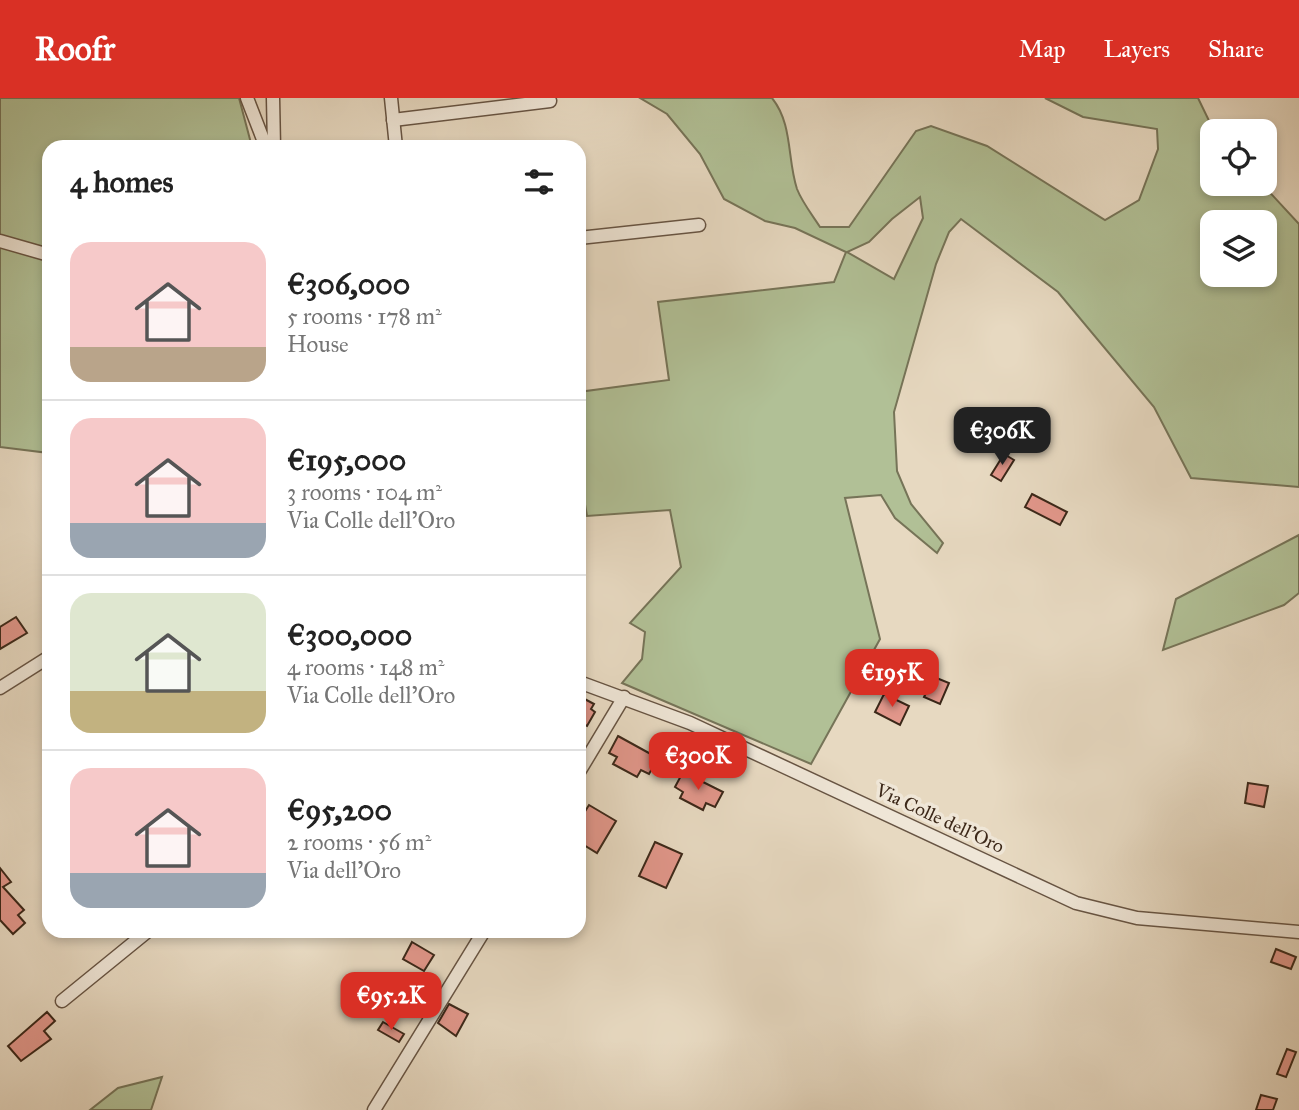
<!DOCTYPE html>
<html lang="en">
<head>
<meta charset="utf-8">
<style>
	body { margin:0; font-family:"IM FELL Great Primer",serif; background:#f2f2f2; color:#222; height:100vh; display:flex; flex-direction:column; font-size:26px; white-space:nowrap }
	* { box-sizing:border-box; margin:0 }
	p { font-size:23px; color:#767676 }
	.icon { flex:none; width:38px; height:38px; fill:none; stroke:currentColor; stroke-width:2; stroke-linecap:round; stroke-linejoin:round }
	.map { position:relative; flex:1; overflow:hidden }
	.side { position:absolute; left:42px; top:42px; width:544px; height:798px; display:flex; flex-direction:column; background:#fff; border-radius:21px; box-shadow:0 4px 10px #0003 }
	.side>* { flex:none }
	.controls { position:absolute; left:1200px; top:21px; display:grid; gap:14px }
	.controls a { display:grid; place-items:center; width:77px; height:77px; border-radius:14px; background:#fff; box-shadow:0 4px 10px #0003; font-size:35px }
	.price { position:absolute; translate:-50% -60px; padding:0 16px; border-radius:14px; background:#d93025; color:#fff; font-size:23px; line-height:46px; filter:drop-shadow(0 2px 4px #0008) }
	.price::after { content:''; position:absolute; left:50%; top:42px; width:21px; height:16px; margin-left:-10px; background:inherit; clip-path:polygon(0 0,100% 0,50% 100%) }
	.price.current { background:#222; color:#fff }
	ul { padding:0; list-style:none }
	li { display:flex; align-items:center; gap:21px; height:175px; padding:0 28px }
	li+li { border-top:2px solid #e0e0e0 }
	li span { display:grid; place-items:center; flex:none; width:196px; height:140px; border-radius:21px; color:#555 }
	li>.icon { margin-inline-start:auto }
	span .icon { width:84px; height:84px; fill:#fffc; stroke-width:1 }
	li b { font-size:30px }
	h2 { display:flex; justify-content:space-between; align-items:center; height:84px; padding:0 28px; font-size:30px }
	header { display:flex; align-items:center; gap:42px; box-sizing:border-box; height:98px; padding:0 35px; background:#d93025; color:#fff }
	header strong { font-size:33px }
	nav { display:flex; gap:38px; margin-inline-start:auto; font-size:24px }
	.map>svg:first-child { display:block }
</style>
</head>
<body>
<header>
<strong>Roofr</strong>
<nav><a>Map</a><a>Layers</a><a>Share</a></nav>
</header>
<div class="map">
<svg width="1299" height="1012" viewBox="0 0 1299 1012">
	<rect width="100%" height="100%" fill="#e7d9c1"/>
	<filter id="stains"><feTurbulence type="fractalNoise" baseFrequency=".00286" numOctaves="4"/><feColorMatrix values="0 0 0 0 .2 0 0 0 0 .09 0 0 0 0 .02 0 0 0 .5 -.17"/></filter>
	<radialGradient id="worn" r=".72"><stop offset=".6" stop-color="#630" stop-opacity="0"/><stop offset="1" stop-color="#630" stop-opacity=".3"/></radialGradient>
	<!-- green -->
	<g fill="#b1c096" stroke="#767458" stroke-width="2" fill-rule="evenodd">
		<polygon points="0,0 239,0 252,49 49,49 49,355 0,349"/>
		<path d="M 640,0 L 772,0 C 793,26 787,61 797,91 C 802,104 813,118 820,129 L 849,129 L 916,33 L 931,28 L 987,48 L 1105,122 L 1139,102 L 1158,51 L 1157,31 L 1083,19 L 1045,0 L 1198,0 L 1214,33 L 1213,86 L 1262,86 L 1299,126 L 1299,389 L 1191,380 L 1154,309 L 1058,194 L 961,121 L 949,134 L 936,166 L 894,314 L 897,373 L 911,406 L 943,445 L 937,455 L 895,420 L 881,397 L 845,400 L 880,541 L 811,666 L 622,585 L 642,561 L 645,534 L 630,525 L 681,469 L 670,412 L 587,418 L 579,372 L 579,294 L 669,282 L 658,204 L 834,184 L 846,154 L 795,130 L 765,123 L 724,101 L 700,56 L 667,16 ZM 920,99 L 923,120 L 894,181 L 847,154 L 869,144 L 892,121 ZM 1213,124 L 1265,124 L 1265,177 L 1213,177 Z"/>
		<polygon points="1299,437 1299,495 1284,507 1163,552 1176,501"/>
		<polygon points="162,979 151,1012 90,1012 118,990"/>
	</g>
	<!-- building -->
	<g fill="#e2978b" stroke="#3c2819" stroke-width="2">
		<polygon points="1004,356 1014,362 1001,383 991,377"/>
		<polygon points="1032,396 1067,414 1060,427 1025,409"/>
		<polygon points="16,519 27,535 0,551 0,529"/>
		<polygon points="934,579 949,585 940,606 924,599"/>
		<polygon points="884,596 909,608 900,627 875,614"/>
		<polygon points="579,598 594,606 591,611 595,614 587,628 579,624"/>
		<polygon points="618,638 658,660 649,676 641,672 637,679 613,666 617,659 609,655"/>
		<polygon points="683,674 723,694 715,709 706,705 703,712 680,700 683,694 675,689"/>
		<polygon points="1248,685 1268,688 1264,709 1245,705"/>
		<polygon points="589,707 616,723 597,755 579,744 579,723"/>
		<polygon points="655,744 682,756 666,790 639,778"/>
		<polygon points="0,770 11,784 3,789 24,812 18,817 25,825 13,836 0,822"/>
		<polygon points="412,844 434,857 424,873 403,861"/>
		<polygon points="1276,851 1296,859 1291,871 1271,864"/>
		<polygon points="411,887 430,899 421,915 401,904"/>
		<polygon points="449,906 468,916 456,938 438,925"/>
		<polygon points="47,914 55,923 44,933 51,941 21,963 8,948"/>
		<polygon points="383,924 404,936 399,944 378,932"/>
		<polygon points="1287,951 1296,954 1286,979 1277,976"/>
		<polygon points="1261,997 1277,1001 1273,1012 1256,1012"/>
	</g>
	<g fill="none" stroke-linecap="round" stroke-linejoin="round">
		<!-- minor casing -->
		<g stroke="#675443" stroke-width="15">
			<g id="minor">
				<polyline points="247,0 266,49"/>
				<polyline points="273,0 274,49"/>
				<polyline points="391,0 396,49"/>
				<polyline points="393,22 550,3"/>
				<polyline points="579,140 699,127"/>
				<polyline points="0,143 49,157"/>
				<polyline points="579,584 690,625 1076,805 1137,820 1299,834"/>
				<polyline points="0,590 49,559"/>
				<polyline points="579,674 624,599"/>
				<polyline points="62,903 148,833"/>
				<polyline points="374,1012 484,833"/>
			</g>
		</g>
		<!-- minor -->
		<use href="#minor" stroke="#efe6d7" stroke-width="12"/>
	</g>
	<g text-anchor="middle" dominant-baseline="central" stroke-width="7" stroke-linejoin="round" paint-order="stroke">
		<!-- street labels -->
		<g font-size="19" fill="#3c2819" stroke="#efe6d7">
			<text transform="translate(940 720) rotate(25)">Via Colle dell'Oro</text>
		</g>
	</g>
	<rect width="100%" height="100%" filter="url(#stains)"/>
	<rect width="100%" height="100%" fill="url(#worn)"/>
</svg>
<div class="controls">
<a><svg class="icon" aria-label="locate" viewBox="0 0 24 24"><circle cx="12" cy="12" r="6"/><path d="M12 2v4M12 18v4M2 12h4M18 12h4"/></svg></a>
<a><svg class="icon" aria-label="layers" viewBox="0 0 24 24"><path d="M12 4l9 5-9 5-9-5zM3 14l9 5 9-5"/></svg></a>
</div>
<b class="price current" style="left:1002px;top:369px">€306K</b>
<b class="price" style="left:892px;top:611px">€195K</b>
<b class="price" style="left:698px;top:694px">€300K</b>
<b class="price" style="left:391px;top:934px">€95.2K</b>
<section class="side">
<h2>4 homes<svg class="icon" aria-label="filters" viewBox="0 0 24 24"><path d="M4 7h16M4 17h16"/><circle cx="9" cy="7" r="2"/><circle cx="15" cy="17" r="2"/></svg></h2>
<ul>
<li><span style="background:linear-gradient(#f6c9c9 75%,#b9a48a 0)"><svg class="icon" aria-label="home" viewBox="0 0 24 24"><path d="M3 11l9-7 9 7M6 9v11h12V9"/></svg></span><div><b>€306,000</b><p>5 rooms · 178 m²</p><p>House</p></div></li>
<li><span style="background:linear-gradient(#f6c9c9 75%,#9aa5b1 0)"><svg class="icon" aria-label="home" viewBox="0 0 24 24"><path d="M3 11l9-7 9 7M6 9v11h12V9"/></svg></span><div><b>€195,000</b><p>3 rooms · 104 m²</p><p>Via Colle dell'Oro</p></div></li>
<li><span style="background:linear-gradient(#dfe7d0 70%,#c2b280 0)"><svg class="icon" aria-label="home" viewBox="0 0 24 24"><path d="M3 11l9-7 9 7M6 9v11h12V9"/></svg></span><div><b>€300,000</b><p>4 rooms · 148 m²</p><p>Via Colle dell'Oro</p></div></li>
<li><span style="background:linear-gradient(#f6c9c9 75%,#9aa5b1 0)"><svg class="icon" aria-label="home" viewBox="0 0 24 24"><path d="M3 11l9-7 9 7M6 9v11h12V9"/></svg></span><div><b>€95,200</b><p>2 rooms · 56 m²</p><p>Via dell'Oro</p></div></li>
</ul>
</section>
</div>
</body>
</html>
